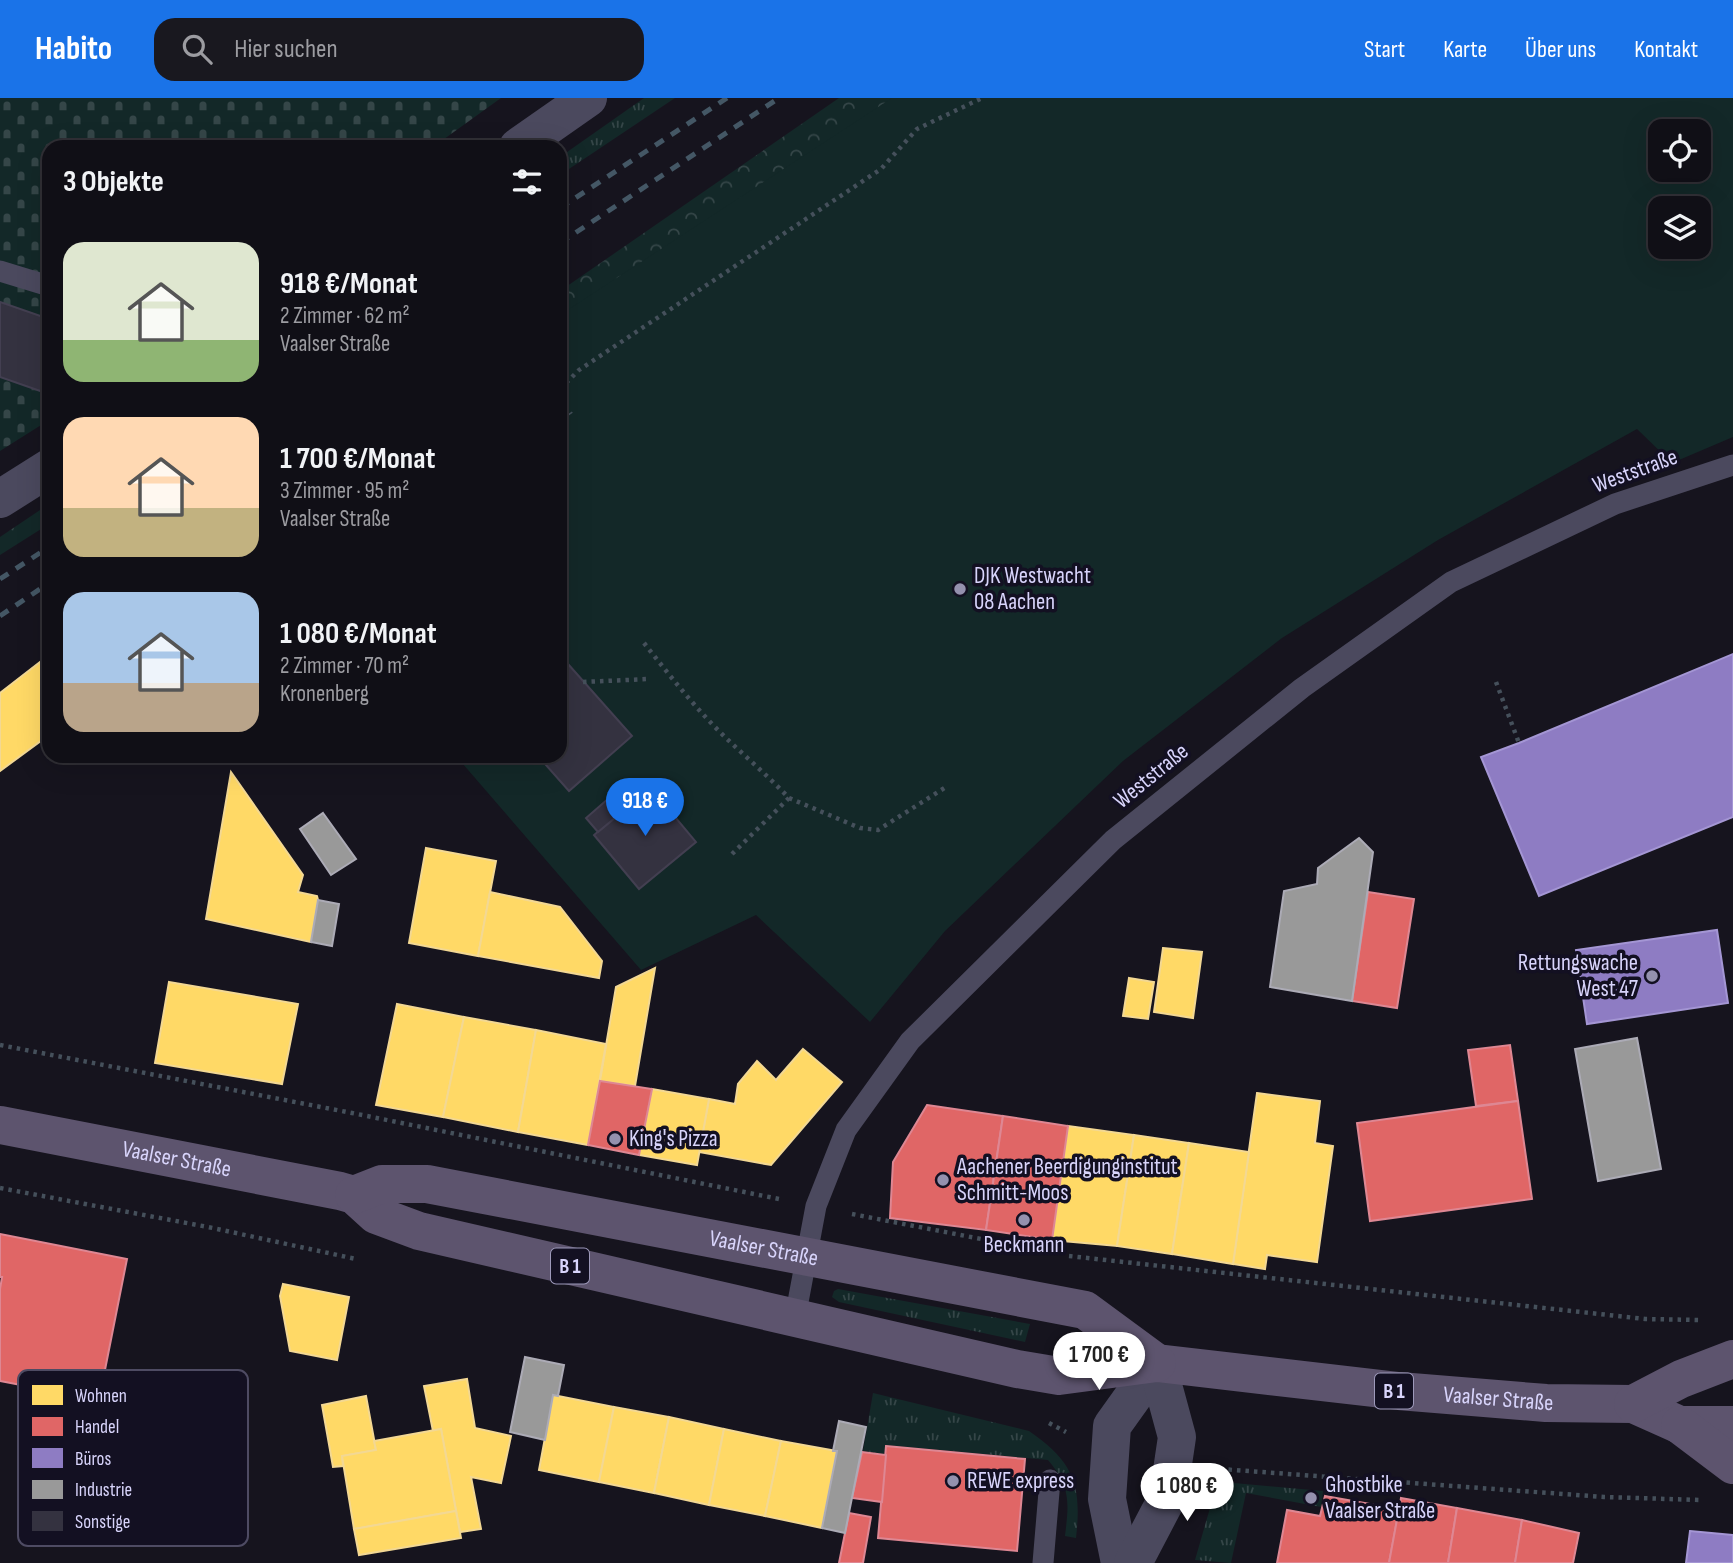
<!DOCTYPE html>
<html lang="de">
<head>
<meta charset="utf-8">
<style>
	body { margin:0; font-family:"Sofia Sans Condensed",sans-serif; background:#19181f; color:#f1f3f6; height:100vh; display:flex; flex-direction:column; font-size:26px; white-space:nowrap }
	* { box-sizing:border-box; margin:0 }
	p { font-size:23px; color:#9c9ca1 }
	.icon { flex:none; width:38px; height:38px; fill:none; stroke:currentColor; stroke-width:2; stroke-linecap:round; stroke-linejoin:round }
	.map { position:relative; flex:1; overflow:hidden }
	.drawer { position:absolute; left:42px; top:42px; width:525px; height:623px; display:flex; flex-direction:column; background:#100f16; border-radius:21px; box-shadow:0 7px 28px #0002,0 0 0 2px #302f35 }
	.drawer>* { flex:none }
	.fabs { position:absolute; left:1648px; top:21px; display:grid; gap:14px }
	.fabs a { display:grid; place-items:center; width:63px; height:63px; border-radius:14px; background:#100f16; box-shadow:0 7px 28px #0002,0 0 0 2px #302f35; font-size:35px }
	.price { position:absolute; translate:-50% -60px; padding:0 16px; border-radius:24px; background:#fff; color:#222; font-size:23px; line-height:46px; filter:drop-shadow(0 2px 4px #0008) }
	.price::after { content:''; position:absolute; left:50%; top:42px; width:21px; height:16px; margin-left:-10px; background:inherit; clip-path:polygon(0 0,100% 0,50% 100%) }
	.price.active { background:#1a73e8; color:#fff }
	ul { padding:0; list-style:none }
	li { display:flex; align-items:center; gap:21px; height:175px; padding:0 21px }
	li span { display:grid; place-items:center; flex:none; width:196px; height:140px; border-radius:21px; color:#555 }
	li>.icon { margin-inline-start:auto }
	span .icon { width:84px; height:84px; fill:#fffc; stroke-width:1 }
	li b { font-size:30px }
	h2 { display:flex; justify-content:space-between; align-items:center; height:84px; padding:0 21px; font-size:30px }
	header { display:flex; align-items:center; gap:42px; box-sizing:border-box; height:98px; padding:0 35px; background:#1a73e8; color:#fff }
	header strong { font-size:33px }
	nav { display:flex; gap:38px; margin-inline-start:auto; font-size:24px }
	.search { width:490px; height:63px; background:#19181f; display:flex; align-items:center; gap:18px; box-sizing:border-box; padding:0 24px; border-radius:21px; color:#9c9ca1; font-size:26px }
	.map>svg:first-child { display:block }
</style>
</head>
<body>
<header>
<strong>Habito</strong>
<div class="search"><svg class="icon" aria-label="search" viewBox="0 0 24 24"><circle cx="10" cy="10" r="6"/><path d="M15 15l6 6"/></svg>Hier suchen</div>
<nav><a>Start</a><a>Karte</a><a>Über uns</a><a>Kontakt</a></nav>
</header>
<div class="map">
<svg width="1733" height="1465" viewBox="0 0 1733 1465">
	<defs>
		<pattern id="grass-tufts" width="24" height="20" patternUnits="userSpaceOnUse" patternTransform="scale(1.75)"><rect width="24" height="20" fill="#132828"/><path d="M3 7l-1-3M5 7V3M7 7l1-3M15 17l-1-3M17 17v-4M19 17l1-3" fill="none" stroke="#354648"/></pattern>
		<pattern id="forest-crowns" width="20" height="18" patternUnits="userSpaceOnUse" patternTransform="scale(1.75)"><rect width="20" height="18" fill="#132828"/><path d="M2 6a3 3 0 1 1 6 0M12 15a3 3 0 1 1 6 0" fill="none" stroke="#354648"/></pattern>
		<pattern id="cemetery-stones" width="16" height="16" patternUnits="userSpaceOnUse" patternTransform="scale(1.75)"><rect width="16" height="16" fill="#132828"/><path d="M2 7V4a2 2 0 0 1 4 0v3zM10 15v-3a2 2 0 0 1 4 0v3z" fill="#354648"/></pattern>
	</defs>
	<rect width="100%" height="100%" fill="#16141e"/>
	<!-- grass -->
	<g fill="url(#grass-tufts)">
		<polygon points="644,0 675,0 560,77 560,59"/>
		<polygon points="49,406 49,426 0,457 0,439"/>
		<polygon points="838,1191 1030,1226 1025,1244 839,1204 832,1199 834,1193"/>
		<path d="M 873,1295 L 1029,1333 C 1074,1364 1082,1387 1076,1440 L 1065,1438 C 1069,1405 1071,1389 1048,1362 L 886,1347 L 884,1356 L 863,1353 Z"/>
		<polygon points="1234,1385 1323,1393 1321,1409 1246,1395 1231,1465 1195,1462 1212,1403 1217,1397"/>
	</g>
	<!-- forest -->
	<polygon fill="url(#forest-crowns)" points="839,0 937,0 560,257 560,193"/>
	<!-- cemetery -->
	<polygon fill="url(#cemetery-stones)" points="0,0 501,0 433,49 49,49 49,322 0,353"/>
	<!-- park -->
	<path fill="#132828" fill-rule="evenodd" d="M 892,0 L 1733,0 L 1733,339 L 1672,365 L 1637,331 L 1438,442 L 1282,540 L 1123,663 L 945,833 L 870,924 L 756,817 L 641,872 L 456,658 L 560,658 L 560,217 ZM 1661,33 L 1699,33 L 1699,72 L 1661,72 ZM 1661,110 L 1699,110 L 1699,149 L 1661,149 Z"/>
	<!-- homes -->
	<g fill="#ffd966" stroke="#f3d893" stroke-width="2">
		<polygon points="49,557 49,637 0,673 0,595"/>
		<polygon points="231,674 303,777 298,794 317,798 318,802 311,844 206,821"/>
		<polygon points="426,750 496,763 478,858 409,845"/>
		<polygon points="490,794 560,809 602,863 599,880 478,858"/>
		<polygon points="1163,850 1202,854 1193,920 1154,914"/>
		<polygon points="655,870 635,988 600,983 616,889"/>
		<polygon points="1129,880 1154,884 1148,921 1123,918"/>
		<polygon points="169,884 298,906 282,986 155,965"/>
		<polygon points="397,906 464,919 443,1019 376,1007"/>
		<polygon points="464,919 536,932 518,1034 443,1019"/>
		<polygon points="536,932 606,946 588,1047 518,1034"/>
		<polygon points="803,951 842,984 771,1067 699,1054 709,1001 735,1006 738,986 757,963 776,982"/>
		<polygon points="652,991 709,1001 697,1067 639,1057"/>
		<polygon points="1257,995 1320,1003 1315,1045 1333,1048 1317,1164 1267,1157 1265,1171 1233,1166"/>
		<polygon points="1068,1028 1134,1037 1117,1148 1052,1142"/>
		<polygon points="1134,1037 1189,1045 1172,1156 1117,1148"/>
		<polygon points="1189,1045 1249,1054 1233,1166 1172,1156"/>
		<polygon points="283,1186 349,1199 337,1262 290,1253 280,1198"/>
		<polygon points="467,1281 475,1330 511,1338 501,1385 471,1379 481,1431 460,1434 441,1331 433,1333 424,1288"/>
		<polygon points="553,1297 614,1309 599,1384 539,1372"/>
		<polygon points="366,1298 376,1352 342,1358 343,1368 333,1369 322,1307"/>
		<polygon points="614,1309 669,1319 654,1395 599,1384"/>
		<polygon points="669,1319 724,1331 709,1407 654,1395"/>
		<polygon points="441,1331 456,1413 354,1431 342,1358 376,1352 374,1343"/>
		<polygon points="724,1331 781,1343 765,1418 709,1407"/>
		<polygon points="781,1343 837,1353 822,1430 765,1418"/>
		<polygon points="456,1413 461,1440 359,1457 354,1431"/>
	</g>
	<!-- shops -->
	<g fill="#e06666" stroke="#de8793" stroke-width="2">
		<polygon points="1368,794 1414,801 1397,910 1352,903"/>
		<polygon points="1510,947 1518,1003 1476,1008 1468,952"/>
		<polygon points="600,983 652,991 639,1057 588,1047"/>
		<polygon points="1518,1003 1532,1101 1370,1123 1357,1025"/>
		<polygon points="927,1007 1003,1018 986,1132 890,1120 893,1064"/>
		<polygon points="1003,1018 1068,1028 1052,1142 986,1132"/>
		<polygon points="0,1136 127,1161 99,1302 0,1283 0,1191 2,1179 0,1179"/>
		<polygon points="886,1348 1025,1361 1017,1453 878,1440"/>
		<polygon points="862,1354 886,1357 882,1404 852,1400"/>
		<polygon points="1325,1398 1399,1411 1389,1465 1277,1465 1287,1412 1320,1418"/>
		<polygon points="1401,1400 1457,1410 1448,1465 1389,1465"/>
		<polygon points="1457,1410 1522,1422 1515,1465 1448,1465"/>
		<polygon points="849,1415 871,1419 863,1465 839,1465"/>
		<polygon points="1522,1422 1579,1435 1573,1465 1515,1465"/>
	</g>
	<!-- offices -->
	<g fill="#8e7cc3" stroke="#a496d4" stroke-width="2">
		<polygon points="1733,556 1733,719 1539,798 1481,659 1519,645"/>
		<polygon points="1717,832 1728,905 1587,926 1576,852"/>
		<polygon points="1690,1433 1733,1437 1733,1465 1686,1465"/>
	</g>
	<!-- industry -->
	<g fill="#999" stroke="#acabb6" stroke-width="2">
		<polygon points="323,715 356,761 331,777 300,731"/>
		<polygon points="1359,740 1373,754 1352,903 1270,889 1284,793 1317,786 1318,770"/>
		<polygon points="318,802 339,806 332,848 311,844"/>
		<polygon points="1637,940 1661,1071 1598,1083 1575,951"/>
		<polygon points="525,1259 564,1267 558,1298 553,1297 545,1342 510,1334"/>
		<polygon points="839,1323 866,1329 845,1435 822,1430 837,1353 833,1353"/>
	</g>
	<!-- building -->
	<g fill="#343240" stroke="#433f51" stroke-width="2">
		<polygon points="0,204 49,221 49,296 0,279"/>
		<polygon points="560,557 632,638 569,693 538,658 560,658"/>
		<polygon points="650,689 696,744 639,791 594,737"/>
		<polygon points="616,694 628,709 598,734 586,720"/>
	</g>
	<g fill="none" stroke-linecap="round" stroke-linejoin="round">
		<!-- path -->
		<g stroke="#45505b" stroke-width="4.5" stroke-dasharray="3.5 5" stroke-linecap="butt">
			<polyline points="560,291 579,272 881,71 917,31 982,0"/>
			<polyline points="560,301 571,316"/>
			<path d="M 644,545 C 670,578 696,611 726,640 C 747,660 769,679 789,700 L 731,757"/>
			<polyline points="583,584 648,581"/>
			<polyline points="1496,584 1519,645"/>
			<polyline points="789,700 860,730 878,732 946,689"/>
			<polyline points="0,947 352,1015 779,1101"/>
			<polyline points="0,1090 208,1129 356,1161"/>
			<polyline points="852,1116 1002,1145"/>
			<polyline points="1069,1158 1645,1221 1701,1222"/>
			<polyline points="1049,1325 1066,1334"/>
			<polyline points="1220,1371 1604,1399 1700,1402"/>
		</g>
		<!-- lane -->
		<g stroke="#4b495e" stroke-width="21">
			<polyline points="0,173 49,188"/>
			<polyline points="795,1220 816,1108 846,1032 910,943 1113,742 1302,590 1451,484 1615,406 1733,367"/>
			<polyline points="1043,1465 1050,1382"/>
		</g>
		<!-- street -->
		<g stroke="#4b495e" stroke-width="38">
			<polyline points="518,49 588,0"/>
			<polyline points="0,401 49,370"/>
			<polyline points="1120,1465 1107,1401 1112,1328 1157,1265"/>
			<polyline points="1133,1465 1165,1404 1170,1386 1177,1339 1157,1265"/>
		</g>
		<!-- primary -->
		<g stroke="#5d546e" stroke-width="38">
			<path id="s1" d="M 0,1027 L 340,1093 L 354,1097 L 376,1117 L 419,1133 L 1017,1271 L 1059,1278 L 1157,1265 L 1399,1293 L 1546,1305 L 1633,1306 L 1680,1327 L 1733,1327"/>
			<path id="s2" d="M 354,1097 L 382,1086 L 427,1086 L 1085,1212 L 1157,1265"/>
			<polyline points="1633,1306 1681,1281 1733,1261"/>
			<polyline points="1680,1327 1733,1367"/>
		</g>
		<!-- rail -->
		<g stroke="#445765" stroke-width="5" stroke-dasharray="10 9" stroke-linecap="butt">
			<polyline points="560,110 727,0"/>
			<polyline points="560,145 779,0"/>
			<polyline points="0,481 49,449"/>
			<polyline points="0,518 49,485"/>
		</g>
	</g>
	<!-- markers -->
	<g fill="#9491ae" stroke="#131022" stroke-width="2.5">
		<circle cx="960" cy="491" r="7"/>
		<circle cx="1652" cy="878" r="7"/>
		<circle cx="615" cy="1041" r="7"/>
		<circle cx="943" cy="1082" r="7"/>
		<circle cx="1024" cy="1122" r="7"/>
		<circle cx="953" cy="1383" r="7"/>
		<circle cx="1311" cy="1400" r="7"/>
	</g>
	<g text-anchor="middle" dominant-baseline="central" stroke-width="7" stroke-linejoin="round" paint-order="stroke">
		<!-- shield labels -->
		<g fill="#131022" stroke="#9d99ba" stroke-width="2">
			<rect x="551" y="1150.5" width="38" height="35" rx="5"/>
			<rect x="1375" y="1275.5" width="38" height="35" rx="5"/>
		</g>
		<g font-size="21" font-weight="bold" fill="#d8d4fb">
			<text x="570" y="1168">B 1</text>
			<text x="1394" y="1293">B 1</text>
		</g>
		<!-- street labels -->
		<g font-size="23" fill="#d8d4fb" stroke="#131022">
			<text transform="translate(1635 373) rotate(-20)">Weststraße</text>
			<text transform="translate(1151 678) rotate(-39)">Weststraße</text>
			<text stroke="none"><textPath href="#s1" startOffset="180">Vaalser Straße</textPath></text>
			<text stroke="none"><textPath href="#s2" startOffset="418">Vaalser Straße</textPath></text>
			<text stroke="none"><textPath href="#s1" startOffset="1535">Vaalser Straße</textPath></text>
		</g>
		<!-- poi labels -->
		<g font-size="23" fill="#d8d4fb" stroke="#131022" text-anchor="start">
			<text x="974" y="478">DJK Westwacht<tspan x="974" dy="26">08 Aachen</tspan></text>
			<text x="1638" y="865" text-anchor="end">Rettungswache<tspan x="1638" dy="26">West 47</tspan></text>
			<text x="629" y="1041">King's Pizza</text>
			<text x="957" y="1069">Aachener Beerdigunginstitut<tspan x="957" dy="26">Schmitt-Moos</tspan></text>
			<text x="1024" y="1147" text-anchor="middle">Beckmann</text>
			<text x="967" y="1383">REWE express</text>
			<text x="1325" y="1387">Ghostbike<tspan x="1325" dy="26">Vaalser Straße</tspan></text>
		</g>
	</g>
	<!-- legend -->
	<rect x="18" y="1272" width="230" height="176" rx="10" fill="#131022" stroke="#4e4b63" stroke-width="2"/>
	<rect x="32" y="1287" width="31" height="20" fill="#ffd966"/>
	<rect x="32" y="1319" width="31" height="19" fill="#e06666"/>
	<rect x="32" y="1350" width="31" height="20" fill="#8e7cc3"/>
	<rect x="32" y="1382" width="31" height="19" fill="#999"/>
	<rect x="32" y="1413" width="31" height="20" fill="#343240"/>
	<g font-size="19" fill="#d8d4fb">
		<text x="75" y="1304">Wohnen</text>
		<text x="75" y="1335">Handel</text>
		<text x="75" y="1367">Büros</text>
		<text x="75" y="1398">Industrie</text>
		<text x="75" y="1430">Sonstige</text>
	</g>
</svg>
<div class="fabs">
<a><svg class="icon" aria-label="locate" viewBox="0 0 24 24"><circle cx="12" cy="12" r="6"/><path d="M12 2v4M12 18v4M2 12h4M18 12h4"/></svg></a>
<a><svg class="icon" aria-label="layers" viewBox="0 0 24 24"><path d="M12 4l9 5-9 5-9-5zM3 14l9 5 9-5"/></svg></a>
</div>
<b class="price active" style="left:645px;top:740px">918 €</b>
<b class="price" style="left:1099px;top:1294px">1 700 €</b>
<b class="price" style="left:1187px;top:1425px">1 080 €</b>
<section class="drawer">
<h2>3 Objekte<svg class="icon" aria-label="filters" viewBox="0 0 24 24"><path d="M4 7h16M4 17h16"/><circle cx="9" cy="7" r="2"/><circle cx="15" cy="17" r="2"/></svg></h2>
<ul>
<li><span style="background:linear-gradient(#dfe7d0 70%,#8fb573 0)"><svg class="icon" aria-label="home" viewBox="0 0 24 24"><path d="M3 11l9-7 9 7M6 9v11h12V9"/></svg></span><div><b>918 €/Monat</b><p>2 Zimmer · 62 m²</p><p>Vaalser Straße</p></div></li>
<li><span style="background:linear-gradient(#ffd9b3 65%,#c2b280 0)"><svg class="icon" aria-label="home" viewBox="0 0 24 24"><path d="M3 11l9-7 9 7M6 9v11h12V9"/></svg></span><div><b>1 700 €/Monat</b><p>3 Zimmer · 95 m²</p><p>Vaalser Straße</p></div></li>
<li><span style="background:linear-gradient(#a9c7e8 65%,#b9a48a 0)"><svg class="icon" aria-label="home" viewBox="0 0 24 24"><path d="M3 11l9-7 9 7M6 9v11h12V9"/></svg></span><div><b>1 080 €/Monat</b><p>2 Zimmer · 70 m²</p><p>Kronenberg</p></div></li>
</ul>
</section>
</div>
</body>
</html>
